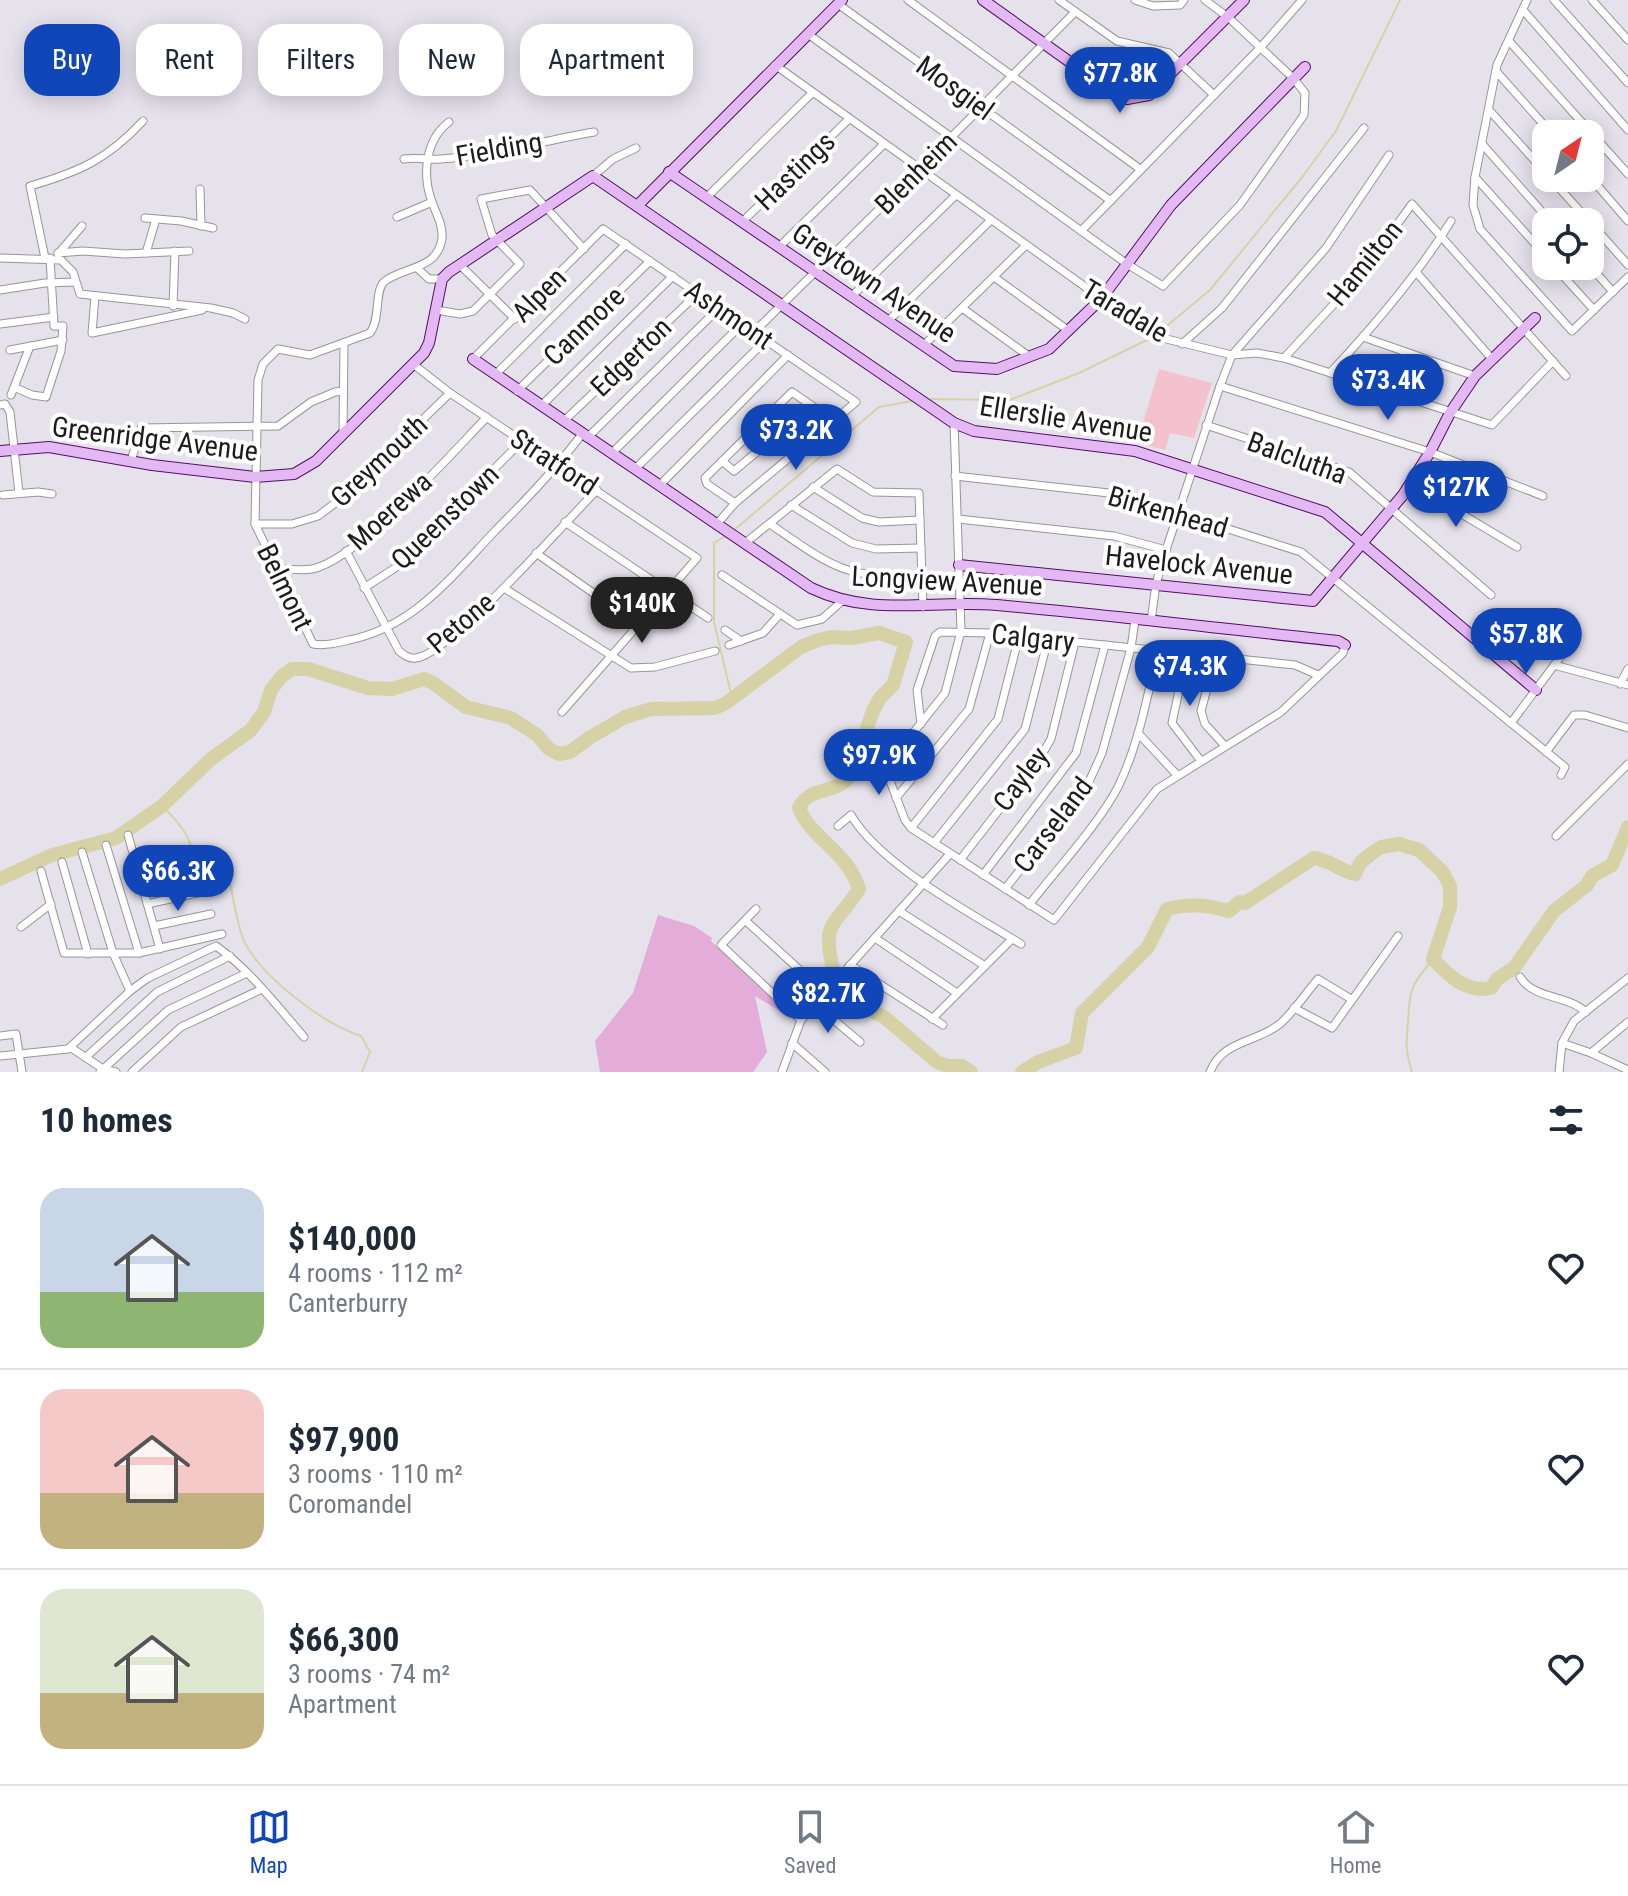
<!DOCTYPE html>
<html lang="en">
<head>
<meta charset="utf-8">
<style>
	body { margin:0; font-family:"Roboto Condensed",sans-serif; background:#f2f2f3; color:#1f2937; height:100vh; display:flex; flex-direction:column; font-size:30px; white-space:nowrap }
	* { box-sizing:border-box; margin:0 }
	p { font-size:26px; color:#747a83 }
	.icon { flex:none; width:44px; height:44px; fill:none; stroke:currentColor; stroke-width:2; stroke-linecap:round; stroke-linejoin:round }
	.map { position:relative; height:1072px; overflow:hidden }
	.drawer { display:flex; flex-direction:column; background:#fff; flex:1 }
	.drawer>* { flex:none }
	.top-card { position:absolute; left:24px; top:24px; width:800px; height:72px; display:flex; gap:16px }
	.needle { width:52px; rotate:35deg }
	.buttons { position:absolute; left:1532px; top:120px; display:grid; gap:16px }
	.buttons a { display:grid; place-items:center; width:72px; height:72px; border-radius:16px; background:#fff; box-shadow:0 4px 20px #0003; font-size:40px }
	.price { position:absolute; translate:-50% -68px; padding:0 18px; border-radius:28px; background:#1046b7; color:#fff; font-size:26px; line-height:52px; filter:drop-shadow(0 2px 4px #0008) }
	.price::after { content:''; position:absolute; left:50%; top:48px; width:24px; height:18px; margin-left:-12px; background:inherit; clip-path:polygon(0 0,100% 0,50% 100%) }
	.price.selected { background:#222; color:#fff }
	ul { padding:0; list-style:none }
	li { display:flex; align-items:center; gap:24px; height:200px; padding:0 40px }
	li+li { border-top:2px solid #e0e1e3 }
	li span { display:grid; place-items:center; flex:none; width:224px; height:160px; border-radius:24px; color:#555 }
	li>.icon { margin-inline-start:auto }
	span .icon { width:96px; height:96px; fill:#fffc; stroke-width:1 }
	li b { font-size:34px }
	h2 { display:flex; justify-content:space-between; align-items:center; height:96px; padding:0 40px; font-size:34px }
	.chip { padding:0 28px; border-radius:24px; background:#fff; box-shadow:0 4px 20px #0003; font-size:28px; line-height:72px }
	.chip.selected { background:#1046b7; color:#fff }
	.tabs { display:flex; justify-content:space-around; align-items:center; height:112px; border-top:2px solid #e0e1e3; background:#fff; font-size:22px; color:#747a83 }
	.tabs a { display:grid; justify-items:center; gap:4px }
	.tabs .selected { color:#1046b7 }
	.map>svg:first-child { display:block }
</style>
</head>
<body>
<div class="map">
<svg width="1628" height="1072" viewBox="0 0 1628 1072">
	<rect width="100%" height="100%" fill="#e6e2ec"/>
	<!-- grass -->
	<polygon fill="#e3acd9" points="658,915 694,926 712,938 711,941 795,1020 755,996 767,1052 753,1072 600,1072 595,1041 633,993"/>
	<!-- park -->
	<polygon fill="#f4c2ce" points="1159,369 1212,383 1194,438 1170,433 1165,450 1137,443"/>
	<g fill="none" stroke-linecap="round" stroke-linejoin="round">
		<!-- stream -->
		<g stroke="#d7d2a6" stroke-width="2">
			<polyline points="1156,335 1210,290 1303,176 1336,131 1400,0"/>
			<polyline points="926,399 1010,400 1079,373 1151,338"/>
			<polyline points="733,531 879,407 912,401"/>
			<polyline points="727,535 714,543 714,622 732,698"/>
			<path d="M 162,806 C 179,822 191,837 195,860 L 229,877 C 232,893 238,930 245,943 C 264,979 324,1024 361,1036 L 370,1052 L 362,1072"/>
			<path d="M 1412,1072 C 1405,1048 1406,1046 1408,1022 C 1410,989 1410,986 1433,959"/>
		</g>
		<!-- river -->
		<g stroke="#d7d2a6" stroke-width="14">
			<path d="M 0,879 L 52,855 L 116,838 L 162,806 L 211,759 L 251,730 L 264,712 L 271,690 L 282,676 L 292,669 L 308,669 L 368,688 L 392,689 L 424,679 L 433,683 L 466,707 L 511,718 L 537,735 L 549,749 L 559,754 L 570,752 L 589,738 L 625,717 L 651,709 L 715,708 L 726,703 L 801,647 L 818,640 L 831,637 L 851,638 L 879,633 L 906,642 L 893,685 L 880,698 L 873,711 L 864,736 L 866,755 C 858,764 850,780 839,785 C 823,793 809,790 799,807 C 810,839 848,851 859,889 C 833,930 821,919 834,974"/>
			<polyline points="844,987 865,1008 884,1017 937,1062 948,1066 962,1066 971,1072"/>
			<path d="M 1022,1072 L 1038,1062 L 1076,1048 L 1082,1013 L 1148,947 L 1167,909 C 1190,903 1206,905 1229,911 L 1239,902 L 1245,903 L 1314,858 C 1330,860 1340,871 1355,874 L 1360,863 L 1372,853 L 1381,847 L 1399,844 L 1419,850 L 1442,871 L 1450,886 L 1450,907 L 1433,959 C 1449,976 1466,993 1491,988 L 1497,979 L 1514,968 L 1554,911 L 1587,885 L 1592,876 L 1612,865 L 1628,827"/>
		</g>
		<!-- street casing -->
		<g stroke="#969696" stroke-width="9">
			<g id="street">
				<polyline points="908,0 1140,169"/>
				<polyline points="1059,0 1117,41 1169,53 1214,95"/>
				<polyline points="1135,0 1153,6 1180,5 1184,0"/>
				<polyline points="1527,0 1497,65 1475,177 1473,205 1480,229 1572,331 1628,277"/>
				<polyline points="1554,0 1628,83"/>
				<polyline points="1592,0 1628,40"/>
				<polyline points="838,4 1111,201"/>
				<polyline points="1523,10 1628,130"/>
				<polyline points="808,34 1127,264 1163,286 1240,205 1304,115 1305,93 1294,79 1229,18 1205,0"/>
				<polyline points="1509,41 1628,174"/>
				<polyline points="775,65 1154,336 1232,355 1257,353 1284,358 1492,425 1553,361"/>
				<polyline points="1496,71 1552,134"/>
				<polyline points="1489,110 1546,173"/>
				<path d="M 449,122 C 425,140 422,175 432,202 C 436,214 443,224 442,238 C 438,270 405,266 385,281 C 374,289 381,319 370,333 L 310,355 L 278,349 L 263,364 L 258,380 L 255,524 L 313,644 C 325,646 337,643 349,640 C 414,627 452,576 495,531 C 526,500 556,469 582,434"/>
				<polyline points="1483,145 1551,222"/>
				<path d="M 404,159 C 417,157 428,160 441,159 C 492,155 543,141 594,132"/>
				<polyline points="593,176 613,159 636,148"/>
				<polyline points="1475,177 1546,256"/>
				<polyline points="1590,177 1628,221"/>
				<polyline points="1550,178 1590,222"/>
				<polyline points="200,189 201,226"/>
				<polyline points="707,197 812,93"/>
				<polyline points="397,217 432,202"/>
				<polyline points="145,218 181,221 213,228"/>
				<polyline points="742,222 849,119"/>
				<polyline points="1590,222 1628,265"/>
				<polyline points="1081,231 1261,47 1302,0"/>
				<polyline points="779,247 883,145"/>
				<polyline points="58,253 83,251 125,254 189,251"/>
				<polyline points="146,253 156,219"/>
				<polyline points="58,254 82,226"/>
				<polyline points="0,258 61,260 73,272 80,294 211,308 233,313 245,319"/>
				<path d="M 45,258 L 30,186 C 79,172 108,159 143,121"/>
				<polyline points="460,265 515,319"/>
				<polyline points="1554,266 1594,310"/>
				<polyline points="1590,266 1613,292"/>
				<polyline points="417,268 429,279 442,279"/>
				<polyline points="1416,272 1492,359"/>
				<polyline points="994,277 1069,331"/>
				<polyline points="0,290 45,283 75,282"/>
				<polyline points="95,296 92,333 202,310"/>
				<polyline points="851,297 955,196"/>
				<polyline points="173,306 175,251"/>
				<polyline points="962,308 1030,357"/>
				<polyline points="436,310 460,314 473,311 520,264 492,235 481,199 530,190 584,249"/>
				<polyline points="888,321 990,221"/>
				<polyline points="0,324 54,317"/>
				<polyline points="754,332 919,170 1075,12"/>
				<polyline points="1363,337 1475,376"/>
				<polyline points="1182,344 1222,308 1364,128"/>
				<polyline points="923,346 1025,246"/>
				<polyline points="10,350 63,340"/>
				<polyline points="1284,358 1358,278 1412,204 1566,376"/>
				<polyline points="473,359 603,229 856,402 735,503 717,524"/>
				<polyline points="413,364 450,393 697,558 562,712"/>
				<path d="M 1330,373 C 1374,326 1417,276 1451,221"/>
				<polyline points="495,375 626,244"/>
				<polyline points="1220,386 1430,452 1543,496"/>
				<polyline points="16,388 32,395 46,397 61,351 63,326 54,326 50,258"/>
				<polyline points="517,391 650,261"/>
				<polyline points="11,395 30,346"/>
				<polyline points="0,405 5,404 10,412 19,493"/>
				<polyline points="541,406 673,276"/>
				<polyline points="564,421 698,293"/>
				<polyline points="954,423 961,631 945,693 885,768 905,820 911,828 1054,920 1157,789 1281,712 1343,653 1345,645"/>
				<polyline points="1206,425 1349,472 1491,595"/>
				<polyline points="343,435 344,343"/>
				<polyline points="587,438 719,308"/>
				<polyline points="611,454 742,324"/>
				<polyline points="131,461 141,428 278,426 311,402 335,392 343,391"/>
				<polyline points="722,461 734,471 790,424 773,412"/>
				<polyline points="635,469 766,340"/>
				<polyline points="955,476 1118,494 1301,552 1565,767 1561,775"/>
				<polyline points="1411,484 1517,547"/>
				<polyline points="659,486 788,355"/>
				<polyline points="813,487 862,518 879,522 920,520"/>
				<polyline points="3,495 38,492 52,494"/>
				<polyline points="735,503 707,484 705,478 792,392 834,421"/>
				<polyline points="791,505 852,543 876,549 921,548"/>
				<polyline points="958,519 1114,536 1166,550"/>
				<polyline points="565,522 708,618"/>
				<polyline points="255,524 292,524 318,516 342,498 450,393"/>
				<path d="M 770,524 C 831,566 845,580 922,575"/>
				<polyline points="744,544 837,469 873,492 919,493 923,607"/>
				<path d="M 346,551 L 399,651 C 404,655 409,659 416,658 C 450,654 566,521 597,490"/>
				<polyline points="536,553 639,625"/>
				<path d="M 275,568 C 287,569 300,571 312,569 C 358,560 451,454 487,417"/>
				<polyline points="722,575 797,625 822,619 842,601"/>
				<polyline points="364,588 395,568 522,441"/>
				<polyline points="504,588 631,668 655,667 715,651"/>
				<polyline points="1151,621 1156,584 1166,550 1220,386 1232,355 1326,248 1389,155"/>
				<polyline points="725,630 741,641"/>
				<polyline points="729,645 763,633 780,614"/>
				<polyline points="1187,654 1172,723 1201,761"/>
				<polyline points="1215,658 1201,711 1205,724 1225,746"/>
				<polyline points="1554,665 1628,685"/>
				<polyline points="1620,684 1628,669"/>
				<polyline points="1511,723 1567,648"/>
				<polyline points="921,724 917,690 935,636 940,632 990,633 1295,665 1318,675"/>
				<polyline points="1138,733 1177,775"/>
				<polyline points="1546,752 1574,715 1585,715 1628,728"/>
				<polyline points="896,798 969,709 990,633"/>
				<path d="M 838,826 L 851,815 C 880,865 971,913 1021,944"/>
				<polyline points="911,828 998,719 1019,636"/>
				<polyline points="128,835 160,949"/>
				<polyline points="1556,836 1628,764"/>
				<polyline points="934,843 1025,729 1048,639"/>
				<polyline points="106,845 139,953"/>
				<polyline points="82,852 113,953 130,991"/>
				<polyline points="960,860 1041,756 1051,739 1075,642"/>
				<polyline points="135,861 175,850"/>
				<polyline points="62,862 88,954"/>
				<polyline points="41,871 64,953 139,953 222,934"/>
				<polyline points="983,875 1076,753 1105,645"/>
				<polyline points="141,881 187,871"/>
				<polyline points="1005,889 1088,784 1102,753 1131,648 1135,620"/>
				<polyline points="147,904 202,892"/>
				<path d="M 1029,905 C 1056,870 1099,824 1118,787 C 1139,744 1147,697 1158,651"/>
				<polyline points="756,909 721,945 801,1020"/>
				<polyline points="899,911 985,966"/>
				<polyline points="746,921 825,993"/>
				<polyline points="154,926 211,914"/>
				<polyline points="21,927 51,904"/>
				<polyline points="875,938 957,993"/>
				<polyline points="850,965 943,1025"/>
				<path d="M 1520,977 C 1535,1000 1566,994 1586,1012"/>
				<polyline points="815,1004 860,1042"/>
				<polyline points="1294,1008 1332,1028 1398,936"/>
				<polyline points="932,1019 1012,939"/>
				<polyline points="0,1036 16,1034 22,1072"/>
				<polyline points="792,1043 825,1072"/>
				<polyline points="1562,1043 1591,1053 1628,1070"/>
				<polyline points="70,1047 103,1069 116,1072"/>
				<polyline points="1591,1053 1628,1022"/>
				<path d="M 0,1056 L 68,1049 L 130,991 L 148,978 L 216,946 C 250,970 277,1006 304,1037"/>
				<polyline points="86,1057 157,992 230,956"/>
				<polyline points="100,1072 168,1010 247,973"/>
				<polyline points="132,1072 181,1027 262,989"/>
				<polyline points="782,1072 801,1020 950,854"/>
				<path d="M 1210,1072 C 1223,1039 1258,1043 1281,1023 C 1295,1010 1306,993 1318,979 L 1351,999"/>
				<polyline points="1559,1072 1562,1043 1574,1021 1628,978"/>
			</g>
		</g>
		<!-- secondary casing -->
		<g stroke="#550d68" stroke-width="12">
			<g id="secondary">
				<polyline points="983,0 1105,87 1127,99 1149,95 1244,0"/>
				<polyline points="669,172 954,366 997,369 1049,349 1101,299 1171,205 1305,67"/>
				<polyline points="637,206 842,0"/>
				<path d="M 473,359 L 811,588 C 874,618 932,599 997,605 C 1111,615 1225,629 1338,641 L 1345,645"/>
				<polyline points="0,451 49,447 152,465 255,477 294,474 316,461 424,353 429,343 442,279 449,272 593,176 954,423 974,431 1135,451 1325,512 1536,690"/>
				<polyline points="959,565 1313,601 1403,495 1430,452 1450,413 1475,376 1535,318"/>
			</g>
		</g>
		<!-- street -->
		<use href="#street" stroke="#fff" stroke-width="7"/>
		<!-- secondary -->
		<use href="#secondary" stroke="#e4b9f3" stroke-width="10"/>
	</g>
	<g text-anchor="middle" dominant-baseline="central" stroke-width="8" stroke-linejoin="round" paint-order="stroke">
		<!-- street labels -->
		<g font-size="28" fill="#1c1c1c" stroke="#fff">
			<text transform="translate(955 88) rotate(36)">Mosgiel</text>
			<text transform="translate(499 149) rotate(-10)">Fielding</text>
			<text transform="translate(795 171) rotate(-44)">Hastings</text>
			<text transform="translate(916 173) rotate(-45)">Blenheim</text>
			<text transform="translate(1365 263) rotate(-51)">Hamilton</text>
			<text transform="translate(874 283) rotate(34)">Greytown Avenue</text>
			<text transform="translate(539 295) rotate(-45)">Alpen</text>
			<text transform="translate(1125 311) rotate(31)">Taradale</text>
			<text transform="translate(729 315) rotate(34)">Ashmont</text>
			<text transform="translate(584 326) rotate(-44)">Canmore</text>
			<text transform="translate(631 357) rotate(-44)">Edgerton</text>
			<text transform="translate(1066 419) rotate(9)">Ellerslie Avenue</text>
			<text transform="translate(155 439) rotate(7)">Greenridge Avenue</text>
			<text transform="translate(1297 458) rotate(20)">Balclutha</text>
			<text transform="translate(379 461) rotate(-43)">Greymouth</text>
			<text transform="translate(554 462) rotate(33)">Stratford</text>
			<text transform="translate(390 511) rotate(-42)">Moerewa</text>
			<text transform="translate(1168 512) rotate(16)">Birkenhead</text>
			<text transform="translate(445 517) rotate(-44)">Queenstown</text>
			<text transform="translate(1199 565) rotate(6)">Havelock Avenue</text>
			<text transform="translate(947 581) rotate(3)">Longview Avenue</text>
			<text transform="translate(285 587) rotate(64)">Belmont</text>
			<text transform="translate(461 623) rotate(-40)">Petone</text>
			<text transform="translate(1033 638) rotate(6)">Calgary</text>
			<text transform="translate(1021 779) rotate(-53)">Cayley</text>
			<text transform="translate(1053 825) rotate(-53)">Carseland</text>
		</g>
	</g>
</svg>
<div class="buttons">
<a><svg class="needle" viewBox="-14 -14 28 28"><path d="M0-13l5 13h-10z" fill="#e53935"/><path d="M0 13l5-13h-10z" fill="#747a83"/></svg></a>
<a><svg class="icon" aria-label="locate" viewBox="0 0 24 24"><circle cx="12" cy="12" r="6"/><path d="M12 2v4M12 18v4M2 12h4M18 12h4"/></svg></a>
</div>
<b class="price" style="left:1120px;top:115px">$77.8K</b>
<b class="price" style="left:1388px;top:422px">$73.4K</b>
<b class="price" style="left:796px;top:472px">$73.2K</b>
<b class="price" style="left:1456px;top:529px">$127K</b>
<b class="price selected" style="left:642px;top:645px">$140K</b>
<b class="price" style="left:1526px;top:676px">$57.8K</b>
<b class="price" style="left:1190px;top:708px">$74.3K</b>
<b class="price" style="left:879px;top:797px">$97.9K</b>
<b class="price" style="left:178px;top:913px">$66.3K</b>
<b class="price" style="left:828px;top:1035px">$82.7K</b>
<div class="top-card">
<a class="chip selected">Buy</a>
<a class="chip">Rent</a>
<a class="chip">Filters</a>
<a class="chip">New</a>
<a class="chip">Apartment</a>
</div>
</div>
<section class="drawer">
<h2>10 homes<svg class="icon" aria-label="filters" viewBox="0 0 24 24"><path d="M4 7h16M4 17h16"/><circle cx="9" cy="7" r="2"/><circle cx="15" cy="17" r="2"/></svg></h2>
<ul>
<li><span style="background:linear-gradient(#c9d6e8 65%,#8fb573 0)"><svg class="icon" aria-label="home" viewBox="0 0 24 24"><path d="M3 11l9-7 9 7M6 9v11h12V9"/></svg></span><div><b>$140,000</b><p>4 rooms · 112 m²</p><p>Canterburry</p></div><svg class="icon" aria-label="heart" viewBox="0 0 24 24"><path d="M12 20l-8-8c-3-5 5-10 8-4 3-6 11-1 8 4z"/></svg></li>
<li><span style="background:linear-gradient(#f6c9c9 65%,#c2b280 0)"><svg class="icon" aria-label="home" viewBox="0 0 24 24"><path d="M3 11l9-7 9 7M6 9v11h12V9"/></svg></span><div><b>$97,900</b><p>3 rooms · 110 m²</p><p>Coromandel</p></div><svg class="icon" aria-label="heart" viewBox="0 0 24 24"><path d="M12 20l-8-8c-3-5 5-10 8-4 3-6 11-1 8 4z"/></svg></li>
<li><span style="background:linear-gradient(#dfe7d0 65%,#c2b280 0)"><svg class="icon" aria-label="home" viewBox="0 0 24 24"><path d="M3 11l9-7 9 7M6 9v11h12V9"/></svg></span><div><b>$66,300</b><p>3 rooms · 74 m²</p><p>Apartment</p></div><svg class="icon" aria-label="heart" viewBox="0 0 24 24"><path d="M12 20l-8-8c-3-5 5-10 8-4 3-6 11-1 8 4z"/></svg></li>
</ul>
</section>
<nav class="tabs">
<a class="selected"><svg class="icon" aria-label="map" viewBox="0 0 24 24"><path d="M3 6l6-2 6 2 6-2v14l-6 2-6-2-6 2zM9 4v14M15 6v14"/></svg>Map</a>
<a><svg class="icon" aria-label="saved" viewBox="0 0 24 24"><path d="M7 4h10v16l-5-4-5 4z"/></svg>Saved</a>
<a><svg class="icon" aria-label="home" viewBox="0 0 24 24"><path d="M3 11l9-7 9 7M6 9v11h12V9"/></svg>Home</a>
</nav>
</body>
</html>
